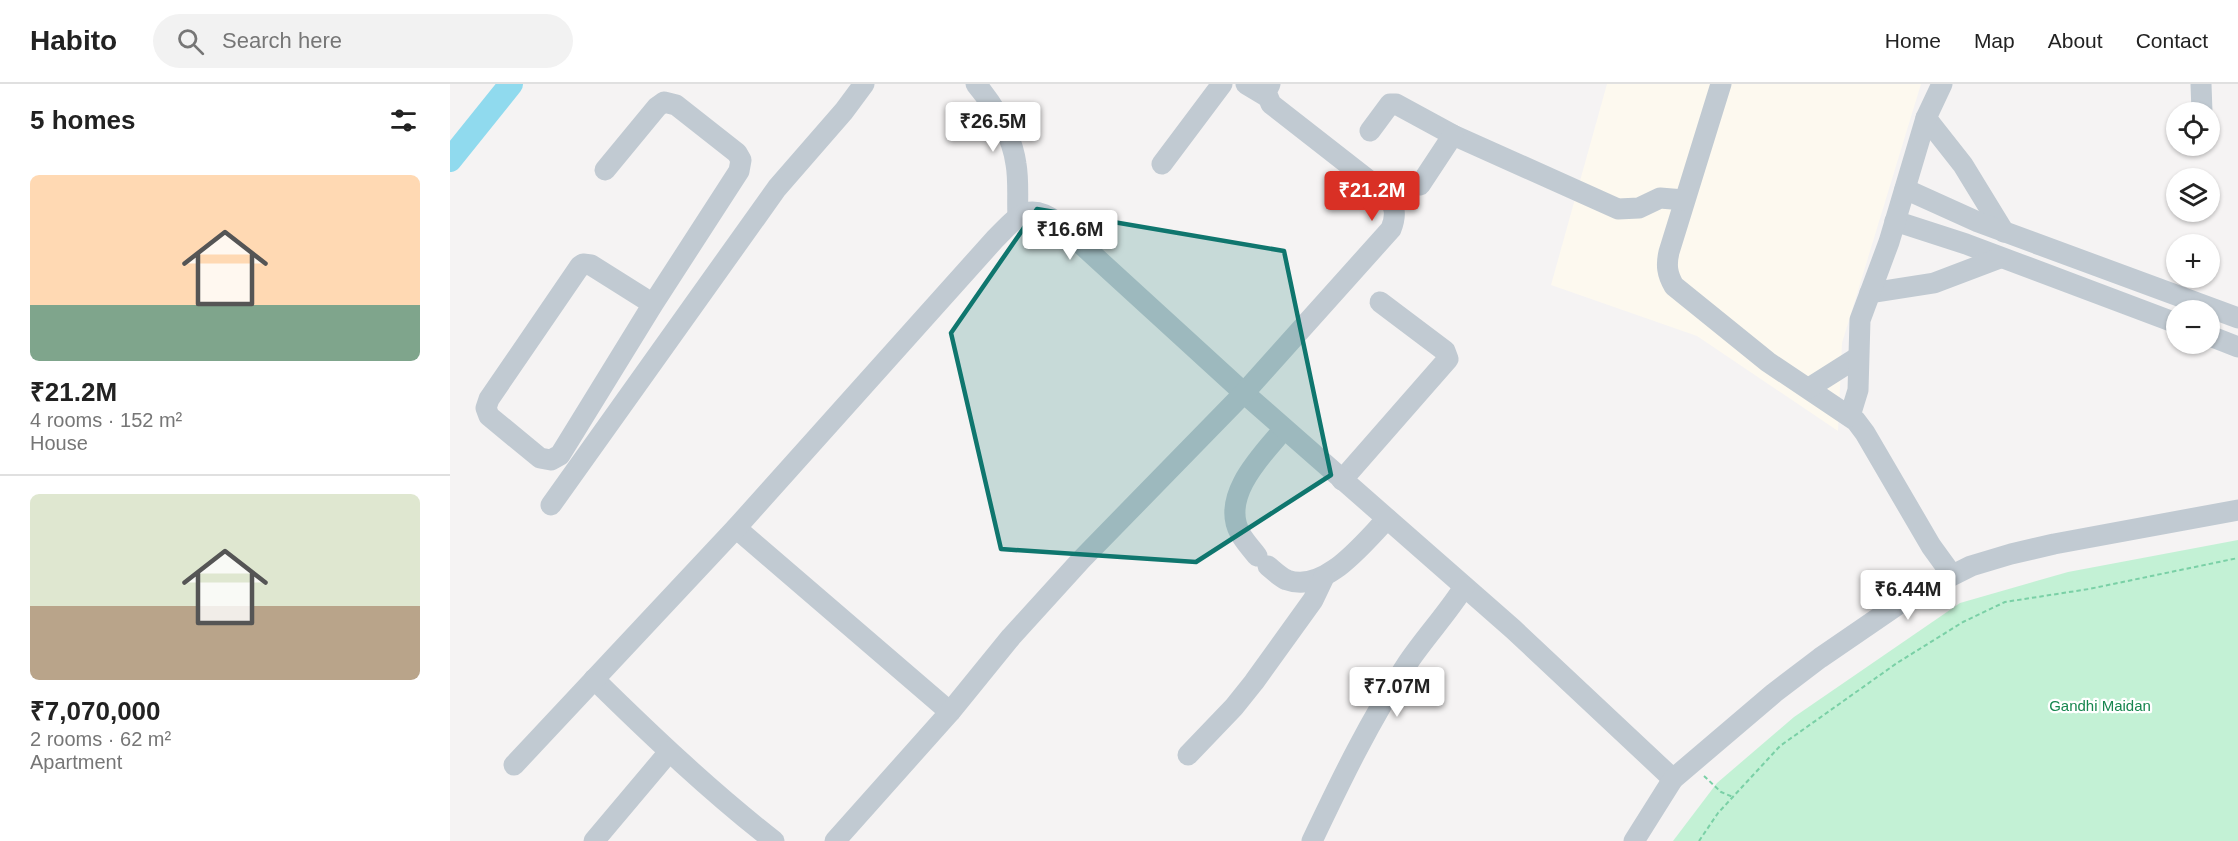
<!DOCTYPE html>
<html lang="en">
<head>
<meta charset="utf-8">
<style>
	body { margin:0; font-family:Arial,sans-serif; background:#f2f2f2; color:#222; height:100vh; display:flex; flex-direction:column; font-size:22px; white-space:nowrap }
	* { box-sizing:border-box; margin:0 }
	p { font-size:20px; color:#767676 }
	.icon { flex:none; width:33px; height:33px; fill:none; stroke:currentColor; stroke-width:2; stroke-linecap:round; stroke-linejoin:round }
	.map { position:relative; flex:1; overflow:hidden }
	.drawer { display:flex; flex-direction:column; background:#fff; width:450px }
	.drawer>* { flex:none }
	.controls { position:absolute; left:1716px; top:18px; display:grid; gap:12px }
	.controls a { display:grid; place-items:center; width:54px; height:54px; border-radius:50%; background:#fff; box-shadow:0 2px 4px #0004; font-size:30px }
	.price { position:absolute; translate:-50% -51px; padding:0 14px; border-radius:6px; background:#fff; color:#222; font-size:20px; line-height:39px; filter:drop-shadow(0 2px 3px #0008) }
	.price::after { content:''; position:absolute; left:50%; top:36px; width:18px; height:14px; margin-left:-9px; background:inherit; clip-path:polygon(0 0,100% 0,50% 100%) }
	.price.selected { background:#d93025; color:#fff }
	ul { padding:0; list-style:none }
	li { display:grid; align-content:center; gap:12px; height:318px; padding:0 30px }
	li+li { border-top:2px solid #e0e0e0 }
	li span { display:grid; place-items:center; height:186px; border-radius:9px; color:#555 }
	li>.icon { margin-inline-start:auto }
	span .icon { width:108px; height:108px; fill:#fffc; stroke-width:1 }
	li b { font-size:26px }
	h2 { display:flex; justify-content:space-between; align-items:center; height:72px; padding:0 30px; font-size:26px }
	header { display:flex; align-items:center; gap:36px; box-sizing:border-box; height:84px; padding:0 30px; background:#fff; border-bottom:2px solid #e0e0e0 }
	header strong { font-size:28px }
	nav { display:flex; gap:33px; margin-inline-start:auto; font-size:21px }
	.search { width:420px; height:54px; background:#f2f2f2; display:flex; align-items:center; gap:15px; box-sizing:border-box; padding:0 21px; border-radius:33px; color:#767676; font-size:22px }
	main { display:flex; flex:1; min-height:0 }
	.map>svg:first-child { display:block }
</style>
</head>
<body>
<header>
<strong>Habito</strong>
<div class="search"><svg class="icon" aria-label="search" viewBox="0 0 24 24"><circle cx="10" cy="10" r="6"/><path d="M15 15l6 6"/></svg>Search here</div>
<nav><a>Home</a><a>Map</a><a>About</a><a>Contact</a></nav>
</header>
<main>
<section class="drawer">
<h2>5 homes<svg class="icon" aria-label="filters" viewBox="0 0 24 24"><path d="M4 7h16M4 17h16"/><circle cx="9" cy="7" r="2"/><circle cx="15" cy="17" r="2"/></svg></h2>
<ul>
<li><span style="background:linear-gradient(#ffd9b3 70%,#7fa58c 0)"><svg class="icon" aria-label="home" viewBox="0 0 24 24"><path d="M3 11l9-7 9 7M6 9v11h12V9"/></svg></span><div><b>₹21.2M</b><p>4 rooms · 152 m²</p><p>House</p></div></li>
<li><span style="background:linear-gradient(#dfe7d0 60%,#b9a48a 0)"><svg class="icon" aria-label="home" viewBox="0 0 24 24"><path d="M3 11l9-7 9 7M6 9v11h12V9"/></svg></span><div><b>₹7,070,000</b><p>2 rooms · 62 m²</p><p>Apartment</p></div></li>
</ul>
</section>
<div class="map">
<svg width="1788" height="757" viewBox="0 0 1788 757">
	<rect width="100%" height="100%" fill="#f5f3f3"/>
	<!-- commercial -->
	<polygon fill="#fdf9ef" points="1157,0 1471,0 1392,259 1388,347 1247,252 1101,201"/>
	<!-- green -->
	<polygon fill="#c3f1d5" points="1788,456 1788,757 1223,757 1267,699 1344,633 1510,519 1618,488"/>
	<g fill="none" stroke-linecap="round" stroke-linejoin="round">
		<!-- river -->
		<polyline stroke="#90daee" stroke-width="24" points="0,76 61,0"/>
		<!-- path -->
		<g stroke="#7ad0a6" stroke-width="2" stroke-dasharray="4.5 3" stroke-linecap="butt">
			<polyline points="1254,692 1271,708 1283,713"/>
			<polyline points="1249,757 1268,729 1330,662 1447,579 1513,538 1555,518 1639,505 1788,474"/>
		</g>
		<!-- minor -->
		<g stroke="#c1cad2" stroke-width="21">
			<path d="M 526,0 C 545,23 562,51 566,80 C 569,97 567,116 568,133"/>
			<polyline points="796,0 816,12"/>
			<path d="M 1271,0 L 1219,168 C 1216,181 1217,190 1224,202 L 1318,278 L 1406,337 L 1415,349 L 1481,462 L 1502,491"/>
			<polyline points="1751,0 1752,28"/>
			<polyline points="1476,34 1513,81 1554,148"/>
			<polyline points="920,47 940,20 946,20 1003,51 1168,125 1189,124 1210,114 1234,116"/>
			<polyline points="712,80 772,0"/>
			<polyline points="155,86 207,23 214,18 226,21 287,69 291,76 289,87 203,220 110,371 101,376 90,374 39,332 36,324 39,315 130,182 133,180 141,181 203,220"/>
			<polyline points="970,101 1003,51"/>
			<polyline points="1455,105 1528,138 1788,234"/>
			<polyline points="1445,137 1516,160 1726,239"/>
			<polyline points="1420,209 1484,199 1550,174"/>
			<polyline points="1760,252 1788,263"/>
			<polyline points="1359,304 1408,273"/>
			<polyline points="1400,332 1408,306 1410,236 1439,158 1476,34 1492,0"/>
			<polyline points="892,396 998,275 995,267 930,218"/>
			<polyline points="101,421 327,104 394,27 414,0"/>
			<polyline points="286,444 500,628"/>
			<path d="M 807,472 C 801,464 794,457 790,449 C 770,412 813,370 834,345"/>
			<path d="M 818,482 C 824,487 830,493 837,496 C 875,510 914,458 937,435"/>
			<path d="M 144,595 C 202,652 260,707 324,757"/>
			<polyline points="738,671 784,623 804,598 863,516 874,493"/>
			<path d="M 64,681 L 286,444 L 545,155 C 567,133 578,116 608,139 L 794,309 L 1063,545 L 1223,695"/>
			<polyline points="144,757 219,668"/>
			<path d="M 385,757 L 500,628 L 561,553 L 631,476 L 794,309 L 941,145 C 947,130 945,121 935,109 L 821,20 L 816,8 L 820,0"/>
			<path d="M 862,757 C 891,696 920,636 957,580 C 975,553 997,530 1014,503"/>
			<polyline points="1184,757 1223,695 1324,609 1370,574 1459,513 1521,482 1561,470 1604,460 1788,426"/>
		</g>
	</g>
	<!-- marked area -->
	<path fill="#0f766e" fill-opacity="0.2" stroke="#0f766e" stroke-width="4.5" stroke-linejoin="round" d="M 587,125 L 834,167 L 881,391 L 746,478 L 551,465 L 501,249 Z"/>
	<g text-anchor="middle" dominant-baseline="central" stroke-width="4.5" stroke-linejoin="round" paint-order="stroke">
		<!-- park labels -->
		<g font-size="15" fill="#17864f" stroke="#fff">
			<text x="1650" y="621">Gandhi Maidan</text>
		</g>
	</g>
</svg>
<div class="controls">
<a><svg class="icon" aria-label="locate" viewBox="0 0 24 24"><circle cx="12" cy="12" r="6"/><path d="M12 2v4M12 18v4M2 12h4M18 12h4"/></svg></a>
<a><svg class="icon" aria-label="layers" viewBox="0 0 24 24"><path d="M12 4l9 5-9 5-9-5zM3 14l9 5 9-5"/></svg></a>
<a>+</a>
<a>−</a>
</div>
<b class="price" style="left:543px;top:69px">₹26.5M</b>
<b class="price selected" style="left:922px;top:138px">₹21.2M</b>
<b class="price" style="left:620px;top:177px">₹16.6M</b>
<b class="price" style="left:1458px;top:537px">₹6.44M</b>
<b class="price" style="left:947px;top:634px">₹7.07M</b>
</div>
</main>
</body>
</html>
